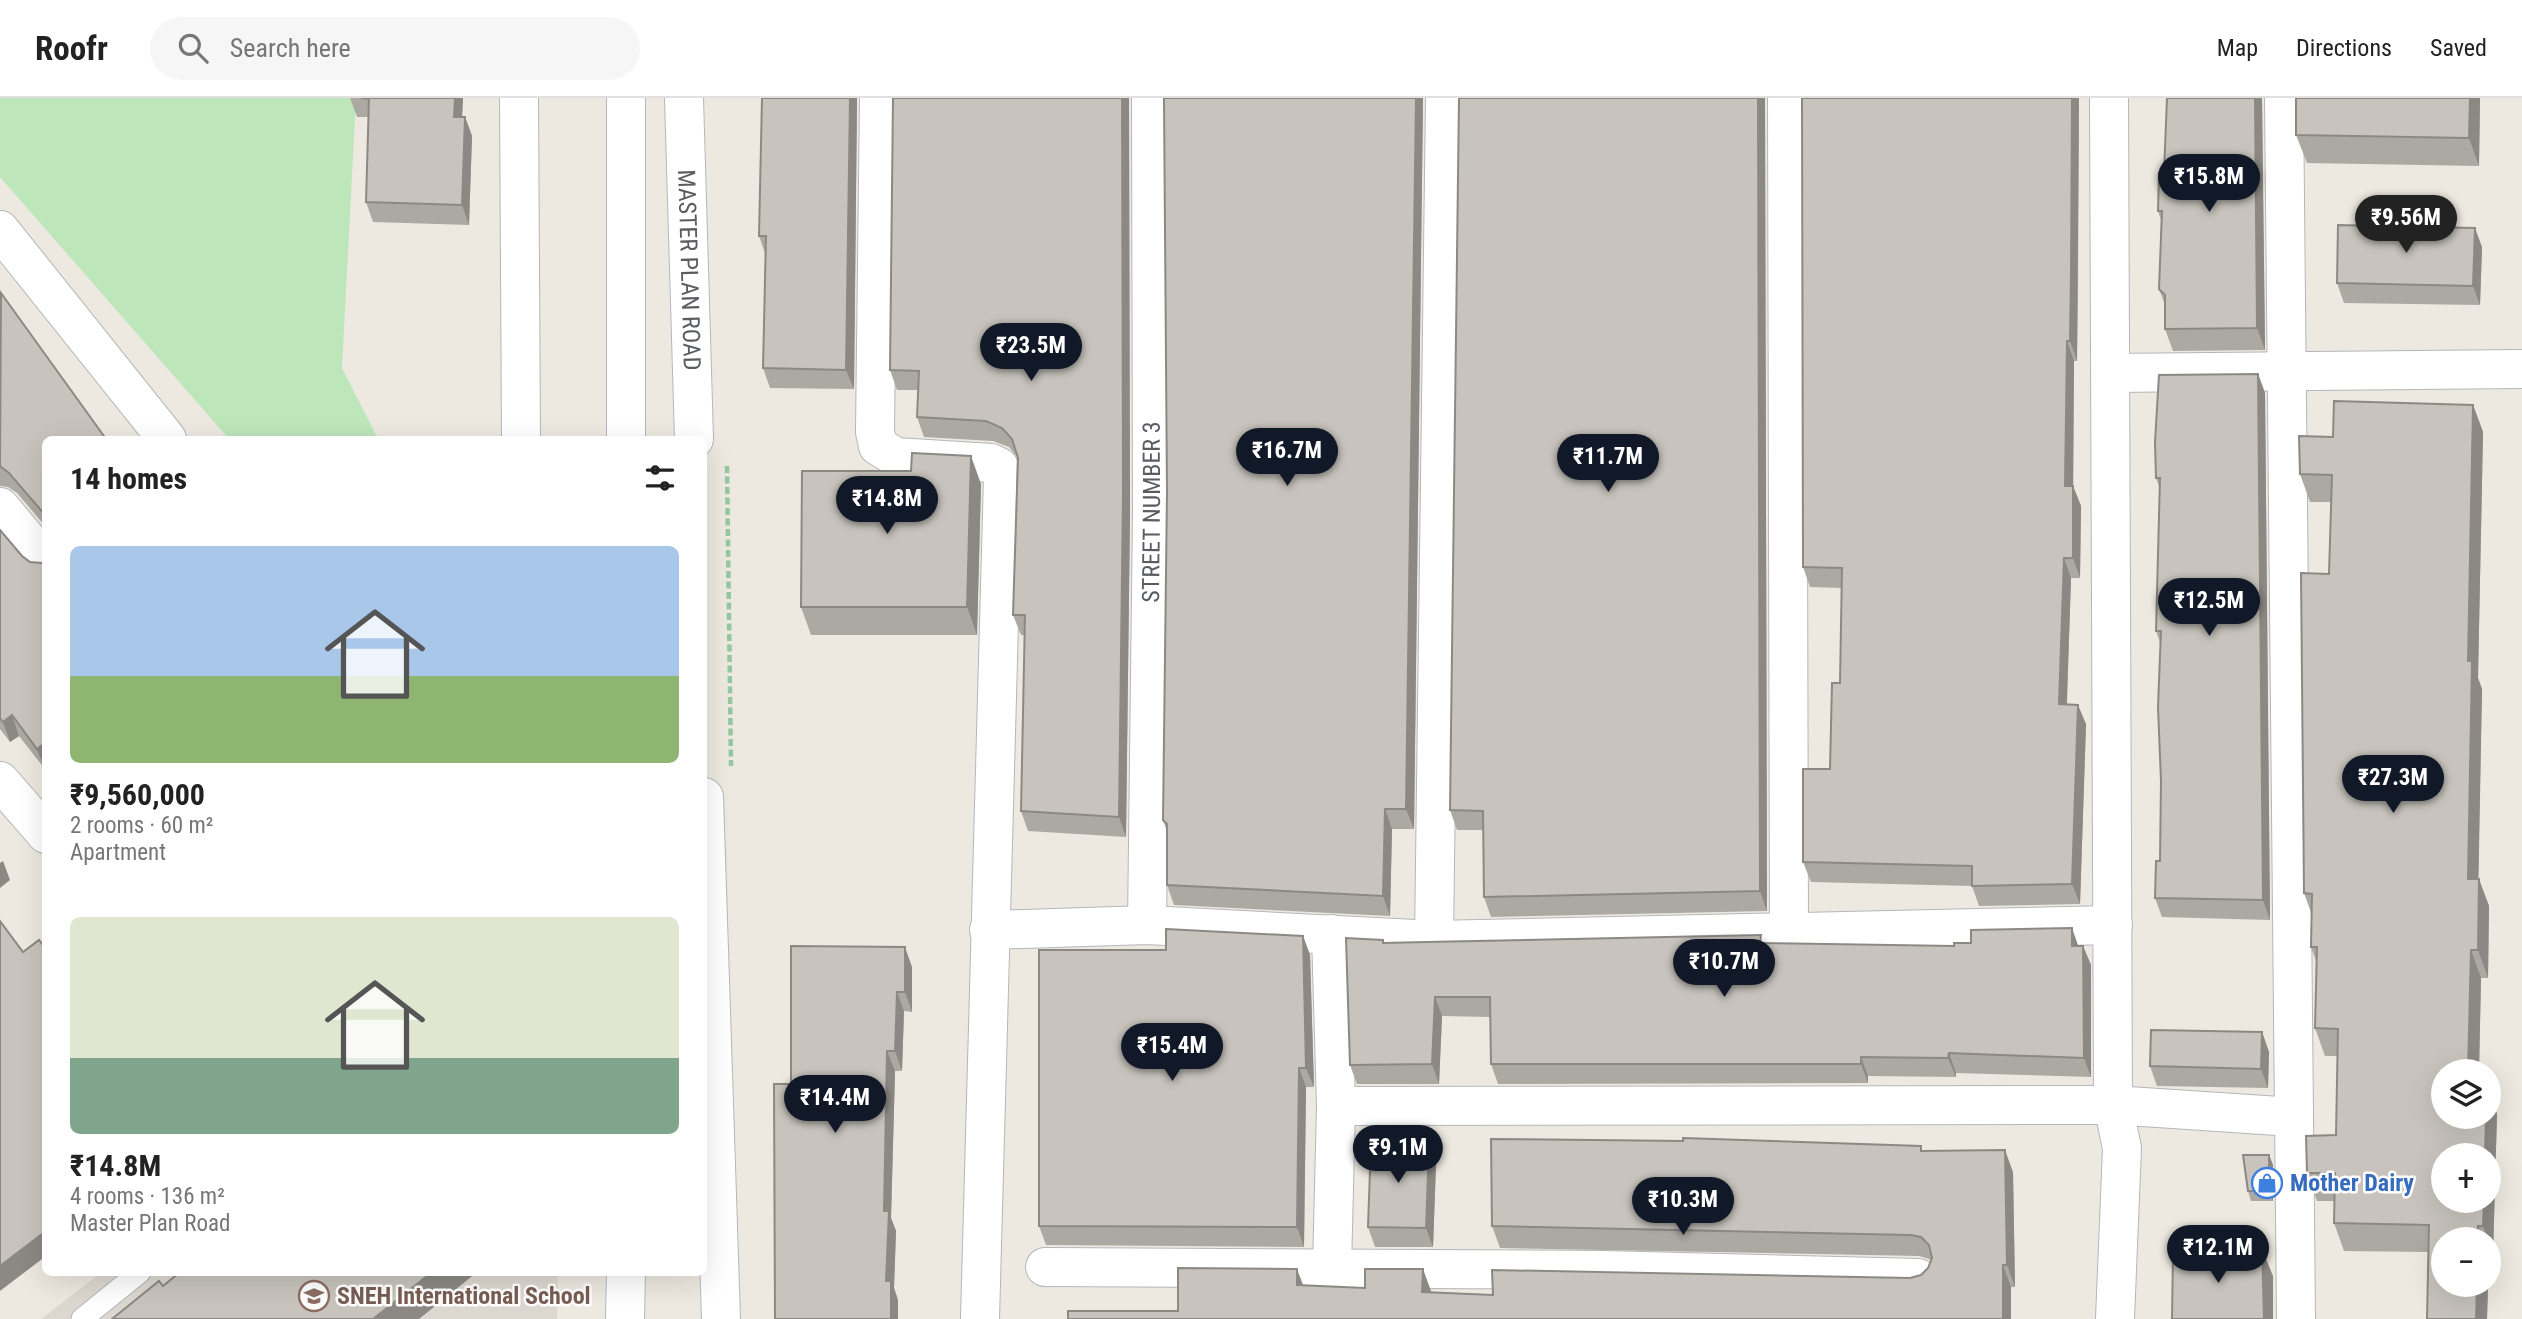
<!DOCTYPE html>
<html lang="en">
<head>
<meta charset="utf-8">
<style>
	body { margin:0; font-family:"Roboto Condensed",sans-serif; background:#f6f6f6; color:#222; height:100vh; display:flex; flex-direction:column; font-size:26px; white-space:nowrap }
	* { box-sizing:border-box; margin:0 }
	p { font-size:23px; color:#767676 }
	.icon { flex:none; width:38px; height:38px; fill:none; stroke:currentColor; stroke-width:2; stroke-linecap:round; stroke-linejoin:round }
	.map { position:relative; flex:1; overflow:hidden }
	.sheet { position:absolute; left:42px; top:338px; width:665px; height:840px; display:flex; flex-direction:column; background:#fff; border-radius:10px; box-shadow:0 7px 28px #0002 }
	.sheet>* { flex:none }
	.controls { position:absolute; left:2431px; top:961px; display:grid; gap:14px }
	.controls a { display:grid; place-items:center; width:70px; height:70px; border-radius:50%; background:#fff; box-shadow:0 7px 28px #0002; font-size:35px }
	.price { position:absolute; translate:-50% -60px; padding:0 16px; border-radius:24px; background:#111827; color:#fff; font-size:23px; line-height:46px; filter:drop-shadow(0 2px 4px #0008) }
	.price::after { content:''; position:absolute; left:50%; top:42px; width:21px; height:16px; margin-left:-10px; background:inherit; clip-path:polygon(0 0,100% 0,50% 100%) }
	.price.on { background:#222; color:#fff }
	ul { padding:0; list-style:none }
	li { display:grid; align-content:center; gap:14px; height:371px; padding:0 28px }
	li span { display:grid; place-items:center; height:217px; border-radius:10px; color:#555 }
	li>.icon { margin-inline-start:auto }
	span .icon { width:126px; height:126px; fill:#fffc; stroke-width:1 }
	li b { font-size:30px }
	h2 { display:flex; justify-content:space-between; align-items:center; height:84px; padding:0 28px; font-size:30px }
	header { display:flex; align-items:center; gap:42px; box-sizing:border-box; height:98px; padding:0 35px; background:#fff; border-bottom:2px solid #e0e0e0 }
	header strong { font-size:33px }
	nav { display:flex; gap:38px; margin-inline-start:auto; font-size:24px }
	.search { width:490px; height:63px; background:#f6f6f6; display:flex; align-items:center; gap:18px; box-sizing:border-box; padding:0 24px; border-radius:38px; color:#767676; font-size:26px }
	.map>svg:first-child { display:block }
</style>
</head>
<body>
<header>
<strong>Roofr</strong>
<div class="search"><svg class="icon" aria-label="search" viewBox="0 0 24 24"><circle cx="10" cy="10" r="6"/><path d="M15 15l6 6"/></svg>Search here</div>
<nav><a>Map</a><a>Directions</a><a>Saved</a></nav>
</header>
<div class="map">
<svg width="2522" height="1221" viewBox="0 0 2522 1221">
	<rect width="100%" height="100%" fill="#ede9e0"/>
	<!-- education -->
	<polygon fill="#ddd8cf" points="102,1174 558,1174 557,1221 41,1221"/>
	<!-- green -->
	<polygon fill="#bde6bb" points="0,0 356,0 342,270 378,341 229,341 0,79"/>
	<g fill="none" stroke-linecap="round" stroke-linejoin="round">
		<!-- lane casing -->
		<g stroke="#b3b7bc" stroke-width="23">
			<polyline id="lane" points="82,1221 140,1174"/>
		</g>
		<!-- street casing -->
		<g stroke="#b3b7bc" stroke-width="40">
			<g id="street">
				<polyline points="519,0 521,341"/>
				<polyline points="879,0 875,334 878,348 896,359 991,365 999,369 1003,379 980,1221"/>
				<polyline points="1787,0 1789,835"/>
				<polyline points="2284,0 2296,1221"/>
				<polyline points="0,132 167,341"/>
				<polyline points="2110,275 2522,271"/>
				<polyline points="0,409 46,464"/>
				<polyline points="0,683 46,736"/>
				<path id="s1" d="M 1147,827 L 1152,414 L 1151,0"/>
				<polyline points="989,832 1147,827 1434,842 2113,827"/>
				<polyline points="1331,836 1336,1008 1332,1170"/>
				<polyline points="1434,842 1445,0"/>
				<polyline points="1336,1008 2113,1007 2109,0"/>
				<polyline points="1045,1169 1603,1172 1918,1180"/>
				<polyline points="2115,1221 2122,1050 2113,1007 2294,1019"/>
			</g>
		</g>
		<!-- secondary casing -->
		<g stroke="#b4b8be" stroke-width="40">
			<g id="secondary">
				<path id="s2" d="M 684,0 L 694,341"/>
				<polyline points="626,341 626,0"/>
				<polyline points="704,699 721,1221"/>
				<polyline points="625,1221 626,1174"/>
			</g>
		</g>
		<!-- path -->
		<polyline stroke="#93c8a0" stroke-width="4.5" stroke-dasharray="7 3.5" stroke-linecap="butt" points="727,368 731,668"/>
		<!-- lane -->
		<use href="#lane" stroke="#fff" stroke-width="21"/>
		<!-- street -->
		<use href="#street" stroke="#fff" stroke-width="38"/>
		<!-- secondary -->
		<use href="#secondary" stroke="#fff" stroke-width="38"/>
	</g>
	<!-- wall -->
	<g fill="#aca9a3" fill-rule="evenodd">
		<polygon points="350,0 463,0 462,19 465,19 472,38 469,127 373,124 366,104 368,19 357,19"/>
		<polygon points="762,0 857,0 854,291 770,290 763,270 765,155 759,138"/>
		<polygon points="1129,0 1130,414 1126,739 1028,733 1021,713 1025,537 1021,537 1013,517 1017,359 1009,349 993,343 924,339 917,319 918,292 897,292 890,272"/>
		<polygon points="1164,0 1423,0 1414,731 1392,731 1390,818 1174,807 1167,787 1167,734 1163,722 1167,394"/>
		<polygon points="1459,0 1765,0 1767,813 1491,819 1484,799 1483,732 1457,732 1450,712"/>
		<polygon points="1802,0 2079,0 2078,196 2077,263 2074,263 2073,388 2081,408 2080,480 2071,480 2067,606 2086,626 2080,806 1979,808 1972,788 1811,784 1803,764 1830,671 1840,585 1842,490 1810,489 1803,469"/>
		<polygon points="2262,0 2265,252 2173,253 2165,231 2165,207 2159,191 2161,122 2158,113 2164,75"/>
		<polygon points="2480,0 2479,68 2307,65 2296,37"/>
		<polygon points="2482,149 2480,207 2344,205 2337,185"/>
		<polygon points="0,196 46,341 46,429 17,395 8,389 0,388"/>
		<polygon points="2258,276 2265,295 2270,822 2162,819 2155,800 2160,763 2161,683 2160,544 2156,533 2160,391 2156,380"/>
		<path d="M 2334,303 L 2473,307 L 2483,334 L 2478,580 L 2482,591 L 2478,781 L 2489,808 L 2488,880 L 2481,880 L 2479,973 L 2443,973 L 2443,1018 L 2488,1018 L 2488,993 L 2497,1016 L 2493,1156 L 2488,1156 L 2488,1141 L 2443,1141 L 2443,1186 L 2488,1186 L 2487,1221 L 2427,1221 L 2428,1154 L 2344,1153 L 2334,1125 L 2334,1103 L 2317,1103 L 2307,1075 L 2306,1038 L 2336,1037 L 2337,958 L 2325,958 L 2315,930 L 2316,863 L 2311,849 L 2312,817 L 2304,795 L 2301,475 L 2329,476 L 2331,404 L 2310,404 L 2300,376 L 2299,338 L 2333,339 ZM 2443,1057 L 2488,1057 L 2488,1102 L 2443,1102 Z"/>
		<polygon points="981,386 977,537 811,537 801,509"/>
		<polygon points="0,432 22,458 30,464 42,465 46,463 46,670 45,671 19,638 10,644 0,631"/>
		<polygon points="1303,838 1310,857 1314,989 1306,989 1304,1149 1046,1147 1039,1128 1166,852"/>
		<polygon points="1383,842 1384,845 1764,845 1954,848 2083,848 2091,867 2091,979 1956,975 1956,979 1868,978 1868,985 1498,986 1491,966 1490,919 1442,918 1439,986 1357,986 1350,967"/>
		<polygon points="912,869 912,914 904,913 902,973 895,973 891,1120 896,1133 894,1190 898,1202 791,986"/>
		<polygon points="2262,934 2269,954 2268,990 2157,988 2150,968"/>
		<polygon points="1921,1048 1922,1053 2013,1074 2015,1189 1178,1213 1303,1187 1493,1197 1910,1180 1921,1177 1928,1170 1931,1163 1929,1161 1919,1158 1500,1150 1492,1128"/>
		<polygon points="2269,1057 2273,1067 2273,1103 2251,1103 2248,1093"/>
		<polygon points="1436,1066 1433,1149 1375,1149 1368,1129"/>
	</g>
	<!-- shaded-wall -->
	<g fill="#8c8984">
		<polygon points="455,0 463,0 461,38 454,19"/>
		<polygon points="850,0 857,0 854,291 846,272"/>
		<polygon points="1122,0 1129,0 1130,414 1126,739 1119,719"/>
		<polygon points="1416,0 1423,0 1414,731 1406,711"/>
		<polygon points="1758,0 1765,0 1767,813 1760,793"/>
		<polygon points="2072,0 2079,0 2077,263 2070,243"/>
		<polygon points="2255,0 2262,0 2265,252 2257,230"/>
		<polygon points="2470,0 2480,0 2479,68 2469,40"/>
		<polygon points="465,19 472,38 469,127 462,107"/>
		<polygon points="2475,130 2482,149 2480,207 2473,188"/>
		<polygon points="2067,243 2074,263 2073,408 2065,388"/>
		<polygon points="2258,276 2265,295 2270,822 2263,802"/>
		<polygon points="2473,307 2483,334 2478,580 2482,591 2478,808 2468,781 2468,563"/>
		<polygon points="971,358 981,386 977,537 967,509"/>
		<polygon points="2073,388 2081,408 2080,480 2073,460"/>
		<polygon points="2064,460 2071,480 2066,626 2059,606"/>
		<polygon points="2078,607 2086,626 2080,806 2072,786"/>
		<polygon points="12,617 19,638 10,644 3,624"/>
		<polygon points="46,644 46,670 45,671 37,651"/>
		<polygon points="1385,711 1392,731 1390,818 1383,798"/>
		<polygon points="3,763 10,782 0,790 0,765"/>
		<polygon points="2479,781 2489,808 2488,880 2478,852"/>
		<polygon points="2072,830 2079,850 2072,848"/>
		<polygon points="1303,838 1310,857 1314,989 1306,970"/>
		<polygon points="2083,848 2091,867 2091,979 2084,960"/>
		<polygon points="905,849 912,869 912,914 905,894"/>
		<polygon points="2471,852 2481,880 2479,973 2468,973"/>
		<polygon points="897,894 904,913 902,973 895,953"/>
		<polygon points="1435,899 1442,918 1439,986 1432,966"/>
		<polygon points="2262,934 2269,954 2268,990 2261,971"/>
		<polygon points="887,953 895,973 891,1120 896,1133 894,1190 898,1202 898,1221 891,1221 886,1183 884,1113"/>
		<polygon points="1949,955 1956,975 1956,979 1948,960"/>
		<polygon points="1861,959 1868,978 1868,985 1861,966"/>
		<polygon points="1299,970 1306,989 1304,1149 1297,1129"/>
		<polygon points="2488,993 2497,1016 2493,1156 2483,1128 2484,1102 2488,1102 2488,1057 2485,1057 2486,1018 2488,1018"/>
		<polygon points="1429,1047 1436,1066 1433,1149 1426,1130"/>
		<polygon points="2005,1052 2013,1074 2015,1189 2007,1167"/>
		<polygon points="2269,1057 2273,1067 2273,1103 2269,1093"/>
		<polygon points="2478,1128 2483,1141 2478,1141"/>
		<polygon points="46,1133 46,1158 0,1193 0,1168"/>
		<polygon points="2262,1151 2273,1178 2273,1221 2264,1221"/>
		<polygon points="2003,1167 2011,1189 2011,1221 2003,1221"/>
		<polygon points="1297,1171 1305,1192 1297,1187"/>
		<polygon points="1423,1171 1431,1193 1430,1216 1422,1194"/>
		<polygon points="432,1174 476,1175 419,1221 373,1221"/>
		<polygon points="2477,1186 2488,1186 2487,1221 2476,1221"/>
	</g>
	<!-- building -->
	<g fill="#c8c4bd" stroke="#8c8984" stroke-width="2">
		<polygon points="361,0 455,0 454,19 465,19 462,107 366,104 369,1"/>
		<polygon points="762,0 850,0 846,272 763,270 766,138 759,138"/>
		<polygon points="893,0 1122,0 1123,394 1119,719 1021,713 1025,517 1013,517 1018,360 1012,341 1002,330 986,323 917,319 919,273 890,272"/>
		<polygon points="1164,0 1416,0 1406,711 1385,711 1383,798 1167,787 1167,726 1163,722 1167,394"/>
		<polygon points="1459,0 1758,0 1760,793 1484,799 1483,713 1450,712"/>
		<polygon points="1802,0 2072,0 2071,176 2070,243 2067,243 2065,388 2073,388 2073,460 2064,460 2059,606 2078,607 2072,786 1972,788 1972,768 1803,764 1803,671 1830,671 1832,585 1840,585 1842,470 1803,469"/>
		<polygon points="2167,0 2255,0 2257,230 2165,231 2165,197 2159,191 2162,113 2158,113 2159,75 2164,75"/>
		<polygon points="2296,0 2470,0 2469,40 2296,37"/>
		<polygon points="2338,127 2475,130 2473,188 2337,185"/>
		<polygon points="1,195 106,341 46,341 46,418 9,375 0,368"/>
		<polygon points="2258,276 2263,802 2155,800 2156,763 2160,763 2161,683 2158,609 2161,533 2156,533 2160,380 2156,380 2155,344 2159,277"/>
		<polygon points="2334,303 2473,307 2468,563 2472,563 2468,781 2479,781 2478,852 2471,852 2468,973 2443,973 2443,1018 2486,1018 2485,1057 2443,1057 2443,1102 2484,1102 2483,1128 2478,1128 2478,1141 2443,1141 2443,1186 2477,1186 2476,1221 2427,1221 2429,1127 2334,1125 2335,1075 2307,1075 2306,1038 2336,1037 2338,931 2315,930 2317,849 2311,849 2312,796 2304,795 2301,475 2329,476 2332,377 2300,376 2299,338 2333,339"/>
		<polygon points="912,355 971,358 967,509 801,509 802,373 911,373"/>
		<polygon points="0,432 22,458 30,464 42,465 46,463 46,644 37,651 12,617 3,624 0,620"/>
		<polygon points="0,823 23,854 39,842 46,851 46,1133 0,1168"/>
		<polygon points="2072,830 2072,848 2083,848 2084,960 1949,955 1948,960 1861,959 1861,966 1491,966 1490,899 1435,899 1432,966 1350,967 1346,840 1383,842 1383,845 1427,844 1761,837 1760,845 1954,848 1954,845 1971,845 1971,832"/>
		<polygon points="1166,831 1303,838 1306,970 1299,970 1297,1129 1039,1128 1039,852 1166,852"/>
		<polygon points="791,848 905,849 905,894 897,894 895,953 887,953 884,1113 889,1113 886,1183 891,1183 891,1221 775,1221 774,986 791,986"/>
		<polygon points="2151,932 2262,934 2261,971 2150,968"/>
		<polygon points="1683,1040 1921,1048 1921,1053 2005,1052 2007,1167 2003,1167 2003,1221 1068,1221 1068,1213 1178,1213 1178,1170 1297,1171 1297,1187 1365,1190 1365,1171 1423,1171 1422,1194 1493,1197 1492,1172 1910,1180 1921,1177 1928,1170 1932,1160 1929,1147 1921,1139 1911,1137 1492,1128 1491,1041 1683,1043"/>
		<polygon points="1371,1044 1429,1047 1426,1130 1368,1129"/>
		<polygon points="2243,1057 2269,1057 2269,1093 2248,1093"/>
		<polygon points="2262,1151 2264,1221 2172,1221 2173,1156"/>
		<polygon points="180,1174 432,1174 373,1221 112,1221 159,1183 163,1188"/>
	</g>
	<!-- icons -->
	<defs>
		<g id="shop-ring" transform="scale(1.575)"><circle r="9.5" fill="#fff" stroke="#3f7fe0" stroke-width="1.5"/><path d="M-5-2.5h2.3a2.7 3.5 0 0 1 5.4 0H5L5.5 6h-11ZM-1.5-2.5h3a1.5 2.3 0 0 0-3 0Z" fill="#3f7fe0"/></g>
		<g id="school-ring" transform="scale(1.575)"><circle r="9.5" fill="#fff" stroke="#8d6e63" stroke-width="1.5"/><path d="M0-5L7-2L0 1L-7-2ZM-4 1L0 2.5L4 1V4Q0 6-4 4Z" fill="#8d6e63"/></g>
	</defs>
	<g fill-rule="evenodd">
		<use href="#shop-ring" x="2267" y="1085"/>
		<use href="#school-ring" x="314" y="1198"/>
	</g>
	<g text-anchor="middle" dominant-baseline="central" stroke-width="5" stroke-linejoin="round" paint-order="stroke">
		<!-- street labels -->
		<g font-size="24" fill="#595d62" stroke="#fff">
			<text stroke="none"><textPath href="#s2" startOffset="172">MASTER PLAN ROAD</textPath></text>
			<text stroke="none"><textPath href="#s1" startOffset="413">STREET NUMBER 3</textPath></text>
		</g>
		<!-- shop labels -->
		<g font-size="24" font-weight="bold" fill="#366cbe" stroke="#fff" text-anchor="start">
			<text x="2290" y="1085">Mother Dairy</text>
		</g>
		<!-- education labels -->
		<g font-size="24" font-weight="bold" fill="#785e54" stroke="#fff" text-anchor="start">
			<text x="337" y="1198">SNEH International School</text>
		</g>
	</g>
</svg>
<div class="controls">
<a><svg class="icon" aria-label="layers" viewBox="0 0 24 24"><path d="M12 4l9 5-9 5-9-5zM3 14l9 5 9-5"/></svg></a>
<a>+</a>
<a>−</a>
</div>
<b class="price" style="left:2209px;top:116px">₹15.8M</b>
<b class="price on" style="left:2406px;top:157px">₹9.56M</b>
<b class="price" style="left:1031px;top:285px">₹23.5M</b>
<b class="price" style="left:1287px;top:390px">₹16.7M</b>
<b class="price" style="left:1608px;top:396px">₹11.7M</b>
<b class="price" style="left:887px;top:438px">₹14.8M</b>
<b class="price" style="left:2209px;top:540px">₹12.5M</b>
<b class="price" style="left:2393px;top:717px">₹27.3M</b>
<b class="price" style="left:1724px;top:901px">₹10.7M</b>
<b class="price" style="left:1172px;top:985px">₹15.4M</b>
<b class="price" style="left:835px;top:1037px">₹14.4M</b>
<b class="price" style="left:1398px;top:1087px">₹9.1M</b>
<b class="price" style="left:1683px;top:1139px">₹10.3M</b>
<b class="price" style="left:2218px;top:1187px">₹12.1M</b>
<section class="sheet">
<h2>14 homes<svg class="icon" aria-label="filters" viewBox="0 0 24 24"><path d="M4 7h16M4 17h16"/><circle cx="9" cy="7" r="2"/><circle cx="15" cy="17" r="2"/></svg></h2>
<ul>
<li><span style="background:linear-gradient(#a9c7e8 60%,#8fb573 0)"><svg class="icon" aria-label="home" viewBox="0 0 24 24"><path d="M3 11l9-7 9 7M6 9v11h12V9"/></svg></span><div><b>₹9,560,000</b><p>2 rooms · 60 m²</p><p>Apartment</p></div></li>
<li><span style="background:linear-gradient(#dfe7d0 65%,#7fa58c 0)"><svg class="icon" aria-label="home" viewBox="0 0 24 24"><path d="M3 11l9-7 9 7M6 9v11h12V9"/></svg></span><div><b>₹14.8M</b><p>4 rooms · 136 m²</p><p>Master Plan Road</p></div></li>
</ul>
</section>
</div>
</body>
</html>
